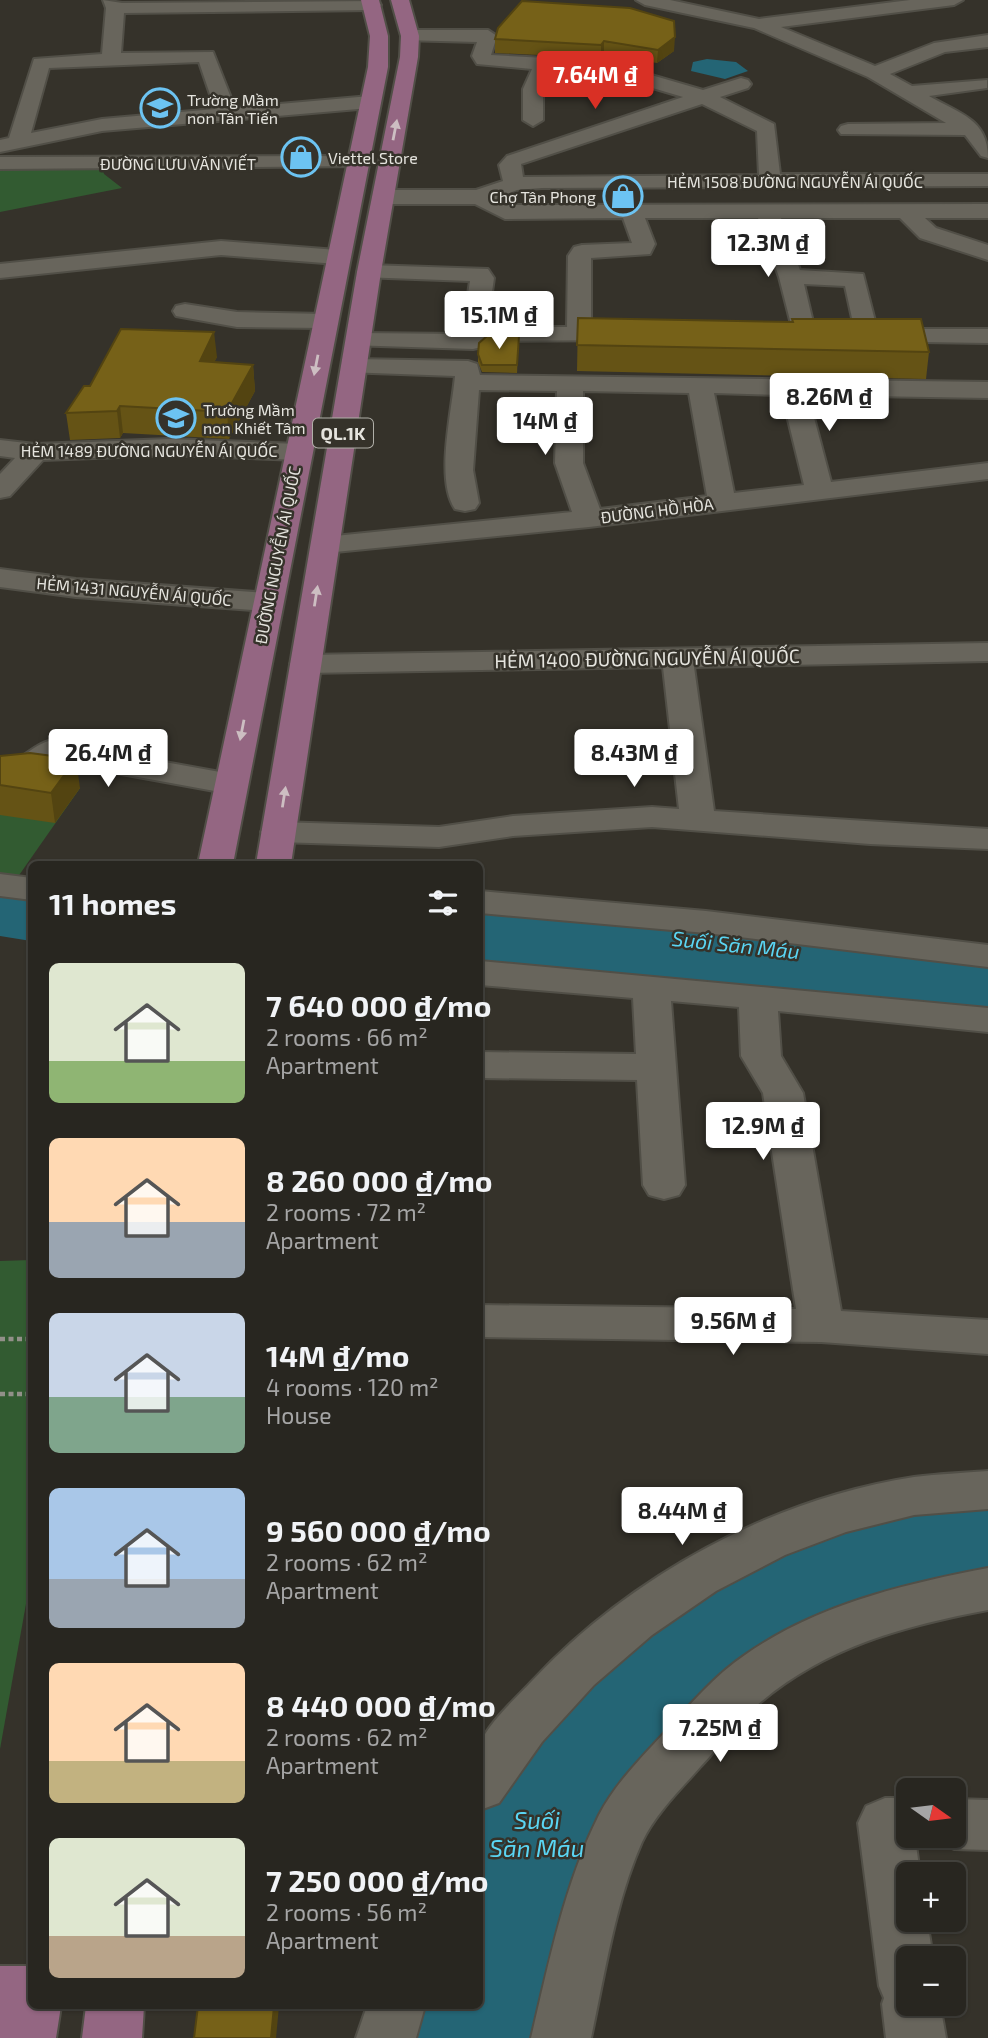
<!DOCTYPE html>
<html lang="en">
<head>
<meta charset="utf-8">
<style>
	body { margin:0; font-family:"Exo 2",sans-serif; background:#302e29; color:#f1f3f6; height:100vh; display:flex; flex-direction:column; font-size:26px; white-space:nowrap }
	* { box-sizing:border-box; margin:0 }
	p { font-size:23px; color:#a5a5a5 }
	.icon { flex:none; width:38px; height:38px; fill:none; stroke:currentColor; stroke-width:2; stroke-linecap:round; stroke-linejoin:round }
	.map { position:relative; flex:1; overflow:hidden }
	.drawer { position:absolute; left:28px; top:861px; width:455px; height:1148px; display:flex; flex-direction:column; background:#282620; border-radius:10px; box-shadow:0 2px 5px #0004,0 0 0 2px #44433e }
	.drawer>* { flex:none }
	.needle { width:46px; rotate:104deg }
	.fabs { position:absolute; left:896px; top:1778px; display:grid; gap:14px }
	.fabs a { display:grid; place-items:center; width:70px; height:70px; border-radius:10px; background:#282620; box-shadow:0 2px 5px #0004,0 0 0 2px #44433e; font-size:35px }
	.price { position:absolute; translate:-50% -60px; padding:0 16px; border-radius:7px; background:#fff; color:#222; font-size:23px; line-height:46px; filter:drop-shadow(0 2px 4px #0008) }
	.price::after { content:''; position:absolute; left:50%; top:42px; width:21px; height:16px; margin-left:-10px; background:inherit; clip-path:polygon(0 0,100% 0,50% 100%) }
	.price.selected { background:#d93025; color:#fff }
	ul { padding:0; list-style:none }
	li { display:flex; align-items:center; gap:21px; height:175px; padding:0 21px }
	li span { display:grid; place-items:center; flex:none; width:196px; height:140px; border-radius:10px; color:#555 }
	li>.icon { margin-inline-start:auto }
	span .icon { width:84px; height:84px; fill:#fffc; stroke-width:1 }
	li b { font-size:30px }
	h2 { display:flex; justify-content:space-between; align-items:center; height:84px; padding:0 21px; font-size:30px }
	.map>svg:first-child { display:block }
</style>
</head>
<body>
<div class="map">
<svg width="988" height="2038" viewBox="0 0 988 2038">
	<rect width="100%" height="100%" fill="#35322a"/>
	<!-- green -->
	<g fill="#325b31">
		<polygon points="102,166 104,174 122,188 0,212 0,167"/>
		<polygon points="22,780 80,788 15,881 0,878 0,781"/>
		<polygon points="31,1260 31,1576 0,1749 0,1261"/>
	</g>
	<!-- water -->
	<g fill="#246575">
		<polygon points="707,59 736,62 748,71 725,79 691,71 693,62"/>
		<polygon points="0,893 31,896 31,941 0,936"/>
		<polygon points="480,909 658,924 988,963 988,1013 480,966"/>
		<polygon points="988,1503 988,1575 726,1679 540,2038 407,2038 416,2006 480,2006 480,1817 511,1763 620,1646 745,1567 890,1512"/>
	</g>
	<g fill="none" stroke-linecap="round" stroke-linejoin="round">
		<!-- minor casing -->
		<g stroke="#514f47" stroke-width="4">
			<g id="minor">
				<path d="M 103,0 L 122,3 L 378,1 L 381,5 L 378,9 L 372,10 L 124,13 L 121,53 L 213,52 L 235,108 L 370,96 L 380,102 L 370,108 L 102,131 L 0,152 L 0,140 L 9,138 L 34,59 L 102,54 L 106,8 ZM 199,62 L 215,109 L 102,119 L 31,133 L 49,68 Z"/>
				<path d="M 636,0 L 670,0 L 759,19 L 910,0 L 963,0 L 954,5 L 781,27 L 875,66 L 934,43 L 988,35 L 988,47 L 945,52 L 890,74 L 912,86 L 987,80 L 987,88 L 929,96 C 960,114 988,119 988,158 L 981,156 L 965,135 L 841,134 L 838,130 L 841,126 L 848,124 L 946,123 L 868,77 L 754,28 L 645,5 Z"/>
				<path d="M 410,30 L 488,30 L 497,36 L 491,55 L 603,61 L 703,90 L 741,78 L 748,80 L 751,84 L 748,88 L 720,97 L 774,124 L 780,174 L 988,174 L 988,186 L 542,188 L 517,190 L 496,198 L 509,205 L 988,204 L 988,218 L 925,218 L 936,228 L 988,245 L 988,260 L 920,238 L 900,218 L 781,218 L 800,270 L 863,274 L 877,329 L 988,329 L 988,343 L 857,341 L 845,286 L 804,284 L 816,335 L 813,340 L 795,340 L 779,277 L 758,218 L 645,218 L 655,244 L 650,254 L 591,258 L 591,327 L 638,330 L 641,335 L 638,340 L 485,341 L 482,347 L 473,349 L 349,345 L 346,340 L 349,335 L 358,333 L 462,334 L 470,281 L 361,277 L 357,272 L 361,267 L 369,265 L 488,269 L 494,278 L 487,327 L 567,327 L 568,256 L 574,247 L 582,245 L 632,243 L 623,218 L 505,219 L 475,204 L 383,204 L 372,197 L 383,190 L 476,190 L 503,181 L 499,165 L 507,156 L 683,97 L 602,73 L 551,70 L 543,89 L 543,120 L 533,126 L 523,120 L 523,89 L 532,69 L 477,64 L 472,56 L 477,42 L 403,40 L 401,36 ZM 702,104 L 757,131 L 759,175 L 523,177 L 521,164 Z"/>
				<polygon points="357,156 368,162 364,166 0,169 0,157"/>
				<polygon points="221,241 337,250 348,257 337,264 221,255 0,278 0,264"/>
				<polygon points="185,304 237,312 325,314 334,316 337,321 334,326 325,328 237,327 176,316 173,311 176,306"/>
				<path d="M 354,359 L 468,361 L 477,364 L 480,375 L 988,382 L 988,398 L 808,395 L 831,482 L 988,463 L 988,479 L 589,527 L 325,553 L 315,550 L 311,544 L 315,538 L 572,512 L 555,463 L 557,391 L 479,390 L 473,470 L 479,503 L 475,509 L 465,511 L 455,509 C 435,480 452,411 455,376 L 345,372 L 341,367 L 345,362 ZM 583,391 L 689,393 L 707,496 L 600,509 L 583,463 ZM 714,393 L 782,395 L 804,485 L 734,493 Z"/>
				<polygon points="170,439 298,444 308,446 311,452 308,458 298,460 170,455 43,460 10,496 0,498 0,474 15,458 0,456 0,440 35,444"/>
				<polygon points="0,569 76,579 268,593 279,596 283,602 279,608 268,611 76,597 0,587"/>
				<polygon points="988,643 988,661 694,667 714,811 988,829 988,849 870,844 652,827 513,836 439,847 278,842 266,839 261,832 266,825 278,822 439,827 513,816 652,807 679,809 663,667 306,673 295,671 290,664 295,657 306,655"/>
				<path d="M 49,741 L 231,774 L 243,777 L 248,784 L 243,791 L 231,794 L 56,762 L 32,781 L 0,784 L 0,764 C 20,764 30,746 49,741 Z"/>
				<polygon points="0,874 32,878 32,900 0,896"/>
				<polygon points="480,891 706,911 988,945 988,967 706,933 480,913"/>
				<polygon points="480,961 988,1008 988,1032 778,1011 781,1056 803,1093 841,1311 988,1320 988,1354 821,1342 480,1337 480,1305 796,1309 763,1093 741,1056 739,1007 671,1001 685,1185 679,1195 664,1199 649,1195 643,1185 637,1080 480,1078 480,1052 636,1054 633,998 480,985"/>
				<path d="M 988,1471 L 988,1509 L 914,1515 L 846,1532 L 785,1555 L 716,1591 L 652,1635 L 594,1685 L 542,1742 L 499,1803 L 480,1810 C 480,1790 476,1766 480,1746 C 483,1728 519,1695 532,1681 C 631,1576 771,1499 914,1477 C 938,1474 964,1473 988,1471 Z"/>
				<path d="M 988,1568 L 988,1610 C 903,1626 821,1648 755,1707 C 735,1725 719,1747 701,1766 C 681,1789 655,1814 642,1842 C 615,1903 605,1973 591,2038 L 531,2038 C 549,1963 564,1885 599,1815 C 615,1784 641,1758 665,1732 C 690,1705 714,1676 745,1655 C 816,1605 904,1584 988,1568 Z"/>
				<polygon points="885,1798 908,1798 908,1836 930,1836 927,1840 916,1845 920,1874 908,1874 908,1920 927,1920 933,1958 908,1958 908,2004 940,2004 946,2038 886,2038 882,2004 884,1998 879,1986 858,1823 866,1806"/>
				<polygon points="954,1799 988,1800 988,1850 954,1849 935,1841 932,1836 954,1836"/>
				<polygon points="367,2006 425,2006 416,2038 356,2038"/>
			</g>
		</g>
		<!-- major casing -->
		<g stroke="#514f47" stroke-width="4">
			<g id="major">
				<polygon points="361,0 379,0 388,36 388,67 233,864 198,864 368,67 370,36"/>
				<polygon points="391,0 409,0 419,36 418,57 381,272 291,864 256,864 357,272 400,57 401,36"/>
				<polygon points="0,1966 32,1966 32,2006 61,2006 56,2038 0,2038"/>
				<polygon points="86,2006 144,2006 142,2038 82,2038"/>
			</g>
		</g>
		<!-- path -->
		<g stroke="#929089" stroke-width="4.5" stroke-dasharray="5 3.5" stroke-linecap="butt">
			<polyline points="0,1339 32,1339"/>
			<polyline points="0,1394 32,1394"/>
		</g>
		<!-- minor -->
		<use href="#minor" fill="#68655c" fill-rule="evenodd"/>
		<!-- major -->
		<use href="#major" fill="#946682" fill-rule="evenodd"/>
	</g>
	<!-- wall -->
	<g fill="#655315">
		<polygon points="498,28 674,51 657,63 604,55 601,58 495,53 495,39"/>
		<polygon points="578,318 929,352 926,379 577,371"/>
		<polygon points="519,336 517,373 482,372 478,362 478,354"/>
		<polygon points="217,357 214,362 253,365 255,391 229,439 123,433 120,438 70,440 66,413 90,386"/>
		<polygon points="0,756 80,788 55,823 0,815"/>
	</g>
	<!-- shaded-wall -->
	<g fill="#534411">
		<polygon points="675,37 674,51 657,63 658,50"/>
		<polygon points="604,41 604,55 601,58 601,45"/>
		<polygon points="214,332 217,357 202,387 200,361"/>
		<polygon points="253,365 255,391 229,439 227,412"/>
		<polygon points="120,406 123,433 120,438 117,411"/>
		<polygon points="76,759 80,788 55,823 51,793"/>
		<polygon points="274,2006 279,2006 276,2038 271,2038"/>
	</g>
	<!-- building -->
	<g fill="#766118" stroke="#534411" stroke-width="2">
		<polygon points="522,1 630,8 674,21 675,37 658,50 604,41 601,45 495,39 498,28"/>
		<polygon points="578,318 793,322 792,319 921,319 929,352 577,345"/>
		<polygon points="121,329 214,332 200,361 253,365 227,412 120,406 117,411 66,413 84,386 90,386"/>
		<polygon points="487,336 519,336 517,365 482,365 478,354 479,343"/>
		<polygon points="30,753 76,759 51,793 0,785 0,756"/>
		<polygon points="198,2006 274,2006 271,2038 194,2038"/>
	</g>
	<!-- one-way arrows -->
	<defs><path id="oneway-solid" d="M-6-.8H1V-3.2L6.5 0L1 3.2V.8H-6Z" transform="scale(1.75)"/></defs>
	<g fill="#cdbec2">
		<use href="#oneway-solid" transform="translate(395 130) rotate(-79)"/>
		<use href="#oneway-solid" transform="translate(316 365) rotate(101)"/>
		<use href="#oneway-solid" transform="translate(316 596) rotate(-81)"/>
		<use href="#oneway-solid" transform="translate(242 730) rotate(101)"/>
		<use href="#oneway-solid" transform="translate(284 797) rotate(-81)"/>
	</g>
	<!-- icons -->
	<defs>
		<g id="school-ring" transform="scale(2.0125)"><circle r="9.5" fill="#35322a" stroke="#6cc3f2" stroke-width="1.5"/><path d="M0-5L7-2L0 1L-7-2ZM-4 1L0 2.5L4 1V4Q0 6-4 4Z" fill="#6cc3f2"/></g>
		<g id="shop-ring" transform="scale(2.0125)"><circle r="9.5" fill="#35322a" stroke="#6cc3f2" stroke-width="1.5"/><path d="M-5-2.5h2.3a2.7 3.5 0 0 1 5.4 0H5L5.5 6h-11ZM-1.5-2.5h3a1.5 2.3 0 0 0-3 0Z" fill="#6cc3f2"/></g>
	</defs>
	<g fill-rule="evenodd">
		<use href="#school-ring" x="160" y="108"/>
		<use href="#shop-ring" x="301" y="157"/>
		<use href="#shop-ring" x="623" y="196"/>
		<use href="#school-ring" x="176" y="418"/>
	</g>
	<g text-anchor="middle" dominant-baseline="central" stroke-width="5" stroke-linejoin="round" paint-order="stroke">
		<!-- far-poi labels -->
		<g font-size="16" fill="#e5e4de" stroke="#35322a" text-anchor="start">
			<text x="187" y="99">Trường Mầm<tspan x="187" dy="18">non Tân Tiến</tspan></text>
			<text x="328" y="157">Viettel Store</text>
			<text x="596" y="196" text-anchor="end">Chợ Tân Phong</text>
			<text x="203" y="409">Trường Mầm<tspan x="203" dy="18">non Khiết Tâm</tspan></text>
		</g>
		<!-- far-street labels -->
		<g font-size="16" fill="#e5e4de" stroke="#35322a">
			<text x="178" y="163">ĐƯỜNG LƯU VĂN VIẾT</text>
			<text x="795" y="181">HẺM 1508 ĐƯỜNG NGUYỄN ÁI QUỐC</text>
			<text x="149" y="450">HẺM 1489 ĐƯỜNG NGUYỄN ÁI QUỐC</text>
			<text transform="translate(657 510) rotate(-7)">ĐƯỜNG HỒ HÒA</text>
			<text transform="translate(277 555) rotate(-79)">ĐƯỜNG NGUYỄN ÁI QUỐC</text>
			<text transform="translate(134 591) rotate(5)">HẺM 1431 NGUYỄN ÁI QUỐC</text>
		</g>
		<!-- shield labels -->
		<rect fill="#35322a" stroke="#b0afa8" stroke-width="2" x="313" y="418.5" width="60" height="29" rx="5"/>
		<g font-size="18" font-weight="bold" fill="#e5e4de">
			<text x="343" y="433">QL.1K</text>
		</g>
		<!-- street labels -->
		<g font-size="19" fill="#e5e4de" stroke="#35322a">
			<text transform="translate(647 658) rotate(-1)">HẺM 1400 ĐƯỜNG NGUYỄN ÁI QUỐC</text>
		</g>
		<!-- water labels -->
		<g font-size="21" font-style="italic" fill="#5ad5f3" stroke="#35322a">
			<text transform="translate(736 944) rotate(6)">Suối Săn Máu</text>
		</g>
		<!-- near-water labels -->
		<g font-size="24" font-style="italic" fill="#5ad5f3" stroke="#35322a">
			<text x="537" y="1819">Suối<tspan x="537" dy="28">Săn Máu</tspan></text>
		</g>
	</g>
</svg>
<div class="fabs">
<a><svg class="needle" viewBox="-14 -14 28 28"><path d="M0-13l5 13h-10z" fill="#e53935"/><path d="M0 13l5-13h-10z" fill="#a5a5a5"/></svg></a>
<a>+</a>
<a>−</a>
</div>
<b class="price selected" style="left:595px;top:111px">7.64M ₫</b>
<b class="price" style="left:768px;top:279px">12.3M ₫</b>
<b class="price" style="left:499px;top:351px">15.1M ₫</b>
<b class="price" style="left:829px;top:433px">8.26M ₫</b>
<b class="price" style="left:545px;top:457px">14M ₫</b>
<b class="price" style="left:108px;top:789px">26.4M ₫</b>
<b class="price" style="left:634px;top:789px">8.43M ₫</b>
<b class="price" style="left:763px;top:1162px">12.9M ₫</b>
<b class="price" style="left:733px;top:1357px">9.56M ₫</b>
<b class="price" style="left:682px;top:1547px">8.44M ₫</b>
<b class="price" style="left:720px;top:1764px">7.25M ₫</b>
<section class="drawer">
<h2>11 homes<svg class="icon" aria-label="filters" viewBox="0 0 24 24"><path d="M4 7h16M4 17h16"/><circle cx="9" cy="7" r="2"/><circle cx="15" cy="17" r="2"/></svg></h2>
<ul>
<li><span style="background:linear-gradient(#dfe7d0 70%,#8fb573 0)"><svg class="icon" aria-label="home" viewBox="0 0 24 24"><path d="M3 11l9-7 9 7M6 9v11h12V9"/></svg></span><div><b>7 640 000 ₫/mo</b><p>2 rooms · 66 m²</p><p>Apartment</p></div></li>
<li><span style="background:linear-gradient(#ffd9b3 60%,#9aa5b1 0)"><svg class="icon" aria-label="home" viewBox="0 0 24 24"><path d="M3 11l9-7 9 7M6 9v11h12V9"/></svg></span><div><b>8 260 000 ₫/mo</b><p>2 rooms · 72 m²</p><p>Apartment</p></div></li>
<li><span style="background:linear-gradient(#c9d6e8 60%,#7fa58c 0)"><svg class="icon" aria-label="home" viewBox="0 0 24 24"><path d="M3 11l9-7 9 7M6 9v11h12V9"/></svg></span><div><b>14M ₫/mo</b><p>4 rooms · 120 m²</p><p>House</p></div></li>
<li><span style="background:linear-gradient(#a9c7e8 65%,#9aa5b1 0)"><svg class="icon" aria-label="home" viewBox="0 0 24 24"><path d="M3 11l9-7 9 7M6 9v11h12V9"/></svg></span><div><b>9 560 000 ₫/mo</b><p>2 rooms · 62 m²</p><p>Apartment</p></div></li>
<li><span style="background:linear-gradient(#ffd9b3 70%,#c2b280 0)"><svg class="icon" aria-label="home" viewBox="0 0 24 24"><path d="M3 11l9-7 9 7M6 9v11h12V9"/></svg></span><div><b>8 440 000 ₫/mo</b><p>2 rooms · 62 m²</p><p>Apartment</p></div></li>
<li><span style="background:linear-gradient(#dfe7d0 70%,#b9a48a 0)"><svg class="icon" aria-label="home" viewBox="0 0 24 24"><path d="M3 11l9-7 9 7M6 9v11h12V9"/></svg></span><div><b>7 250 000 ₫/mo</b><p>2 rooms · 56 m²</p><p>Apartment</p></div></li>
</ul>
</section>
</div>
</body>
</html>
